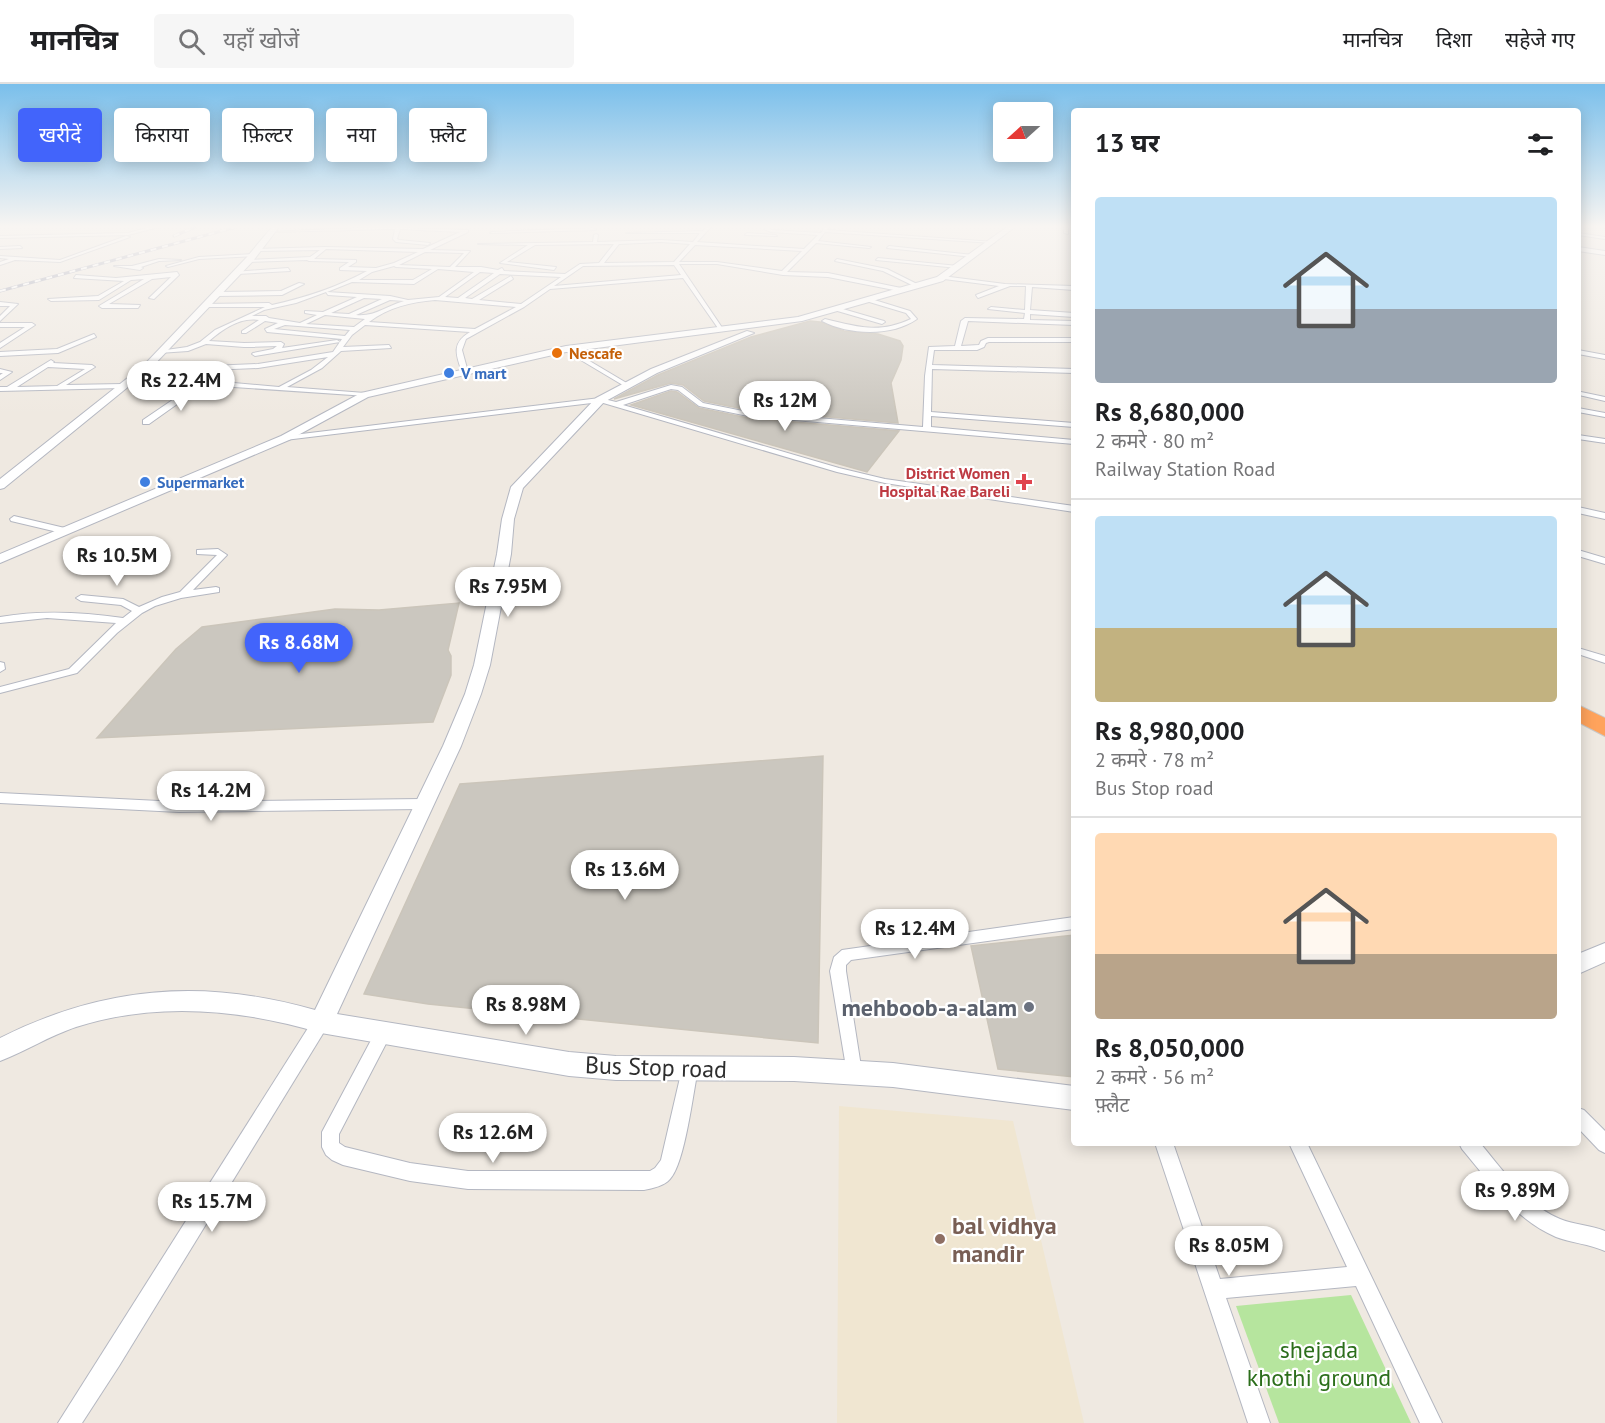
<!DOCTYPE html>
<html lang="hi">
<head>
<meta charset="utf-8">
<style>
	body { margin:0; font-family:"PT Sans","Noto Sans Devanagari",sans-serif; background:#f6f6f6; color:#202124; height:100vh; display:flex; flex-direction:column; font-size:22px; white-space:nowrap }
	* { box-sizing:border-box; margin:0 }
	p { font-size:20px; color:#757577 }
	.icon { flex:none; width:33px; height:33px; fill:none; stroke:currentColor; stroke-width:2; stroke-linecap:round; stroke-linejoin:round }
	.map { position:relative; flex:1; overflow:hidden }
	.details { position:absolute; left:1071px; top:24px; width:510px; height:1038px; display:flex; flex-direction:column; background:#fff; border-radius:6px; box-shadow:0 3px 15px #0003 }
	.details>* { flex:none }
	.top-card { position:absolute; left:18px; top:24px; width:570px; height:54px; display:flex; gap:12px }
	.needle { width:39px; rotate:249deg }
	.tools { position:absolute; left:993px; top:18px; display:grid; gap:12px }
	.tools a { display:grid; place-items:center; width:60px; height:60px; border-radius:6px; background:#fff; box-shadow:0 3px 15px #0003; font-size:30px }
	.price { position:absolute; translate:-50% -51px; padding:0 14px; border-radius:21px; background:#fff; color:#222; font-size:20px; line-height:39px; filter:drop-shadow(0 2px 3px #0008) }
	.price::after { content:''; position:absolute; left:50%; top:36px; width:18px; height:14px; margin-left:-9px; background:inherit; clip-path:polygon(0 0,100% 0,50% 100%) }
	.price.on { background:#4264fb; color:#fff }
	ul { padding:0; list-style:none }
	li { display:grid; align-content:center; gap:12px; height:318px; padding:0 24px }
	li+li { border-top:2px solid #e0e0e0 }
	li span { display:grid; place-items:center; height:186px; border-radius:6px; color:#555 }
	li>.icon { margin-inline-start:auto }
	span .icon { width:108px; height:108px; fill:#fffc; stroke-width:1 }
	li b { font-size:26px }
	h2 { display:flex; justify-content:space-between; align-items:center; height:72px; padding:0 24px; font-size:26px }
	.pill { padding:0 21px; border-radius:6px; background:#fff; box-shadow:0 3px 15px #0003; font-size:21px; line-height:54px }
	.pill.on { background:#4264fb; color:#fff }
	header { display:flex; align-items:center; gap:36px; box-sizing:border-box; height:84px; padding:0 30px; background:#fff; border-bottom:2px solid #e0e0e0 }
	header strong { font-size:28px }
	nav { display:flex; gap:33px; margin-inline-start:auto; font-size:21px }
	.search { width:420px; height:54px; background:#f6f6f6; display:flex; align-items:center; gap:15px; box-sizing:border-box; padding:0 21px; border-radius:6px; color:#757577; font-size:22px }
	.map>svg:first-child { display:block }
</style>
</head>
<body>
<header>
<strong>मानचित्र</strong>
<div class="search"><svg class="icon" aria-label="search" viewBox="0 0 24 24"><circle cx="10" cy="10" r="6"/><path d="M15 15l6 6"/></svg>यहाँ खोजें</div>
<nav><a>मानचित्र</a><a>दिशा</a><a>सहेजे गए</a></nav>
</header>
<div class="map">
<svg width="1605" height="1339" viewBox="0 0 1605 1339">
	<rect width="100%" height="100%" fill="#efe9e1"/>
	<!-- education -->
	<polygon fill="#f0e6d1" points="839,1022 1013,1037 1084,1339 837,1339"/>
	<!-- green -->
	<polygon fill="#b6e59e" points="1351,1211 1411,1339 1279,1339 1236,1222"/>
	<!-- building -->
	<g fill="#cbc7bf" stroke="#cbc5ba" stroke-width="1.5">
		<polygon points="810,237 820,238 844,247 878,250 900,257 903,262 901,276 891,299 898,339 748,326 704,317 683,301 671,299 614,315 658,291 751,253"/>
		<polygon points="671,307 677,308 699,324 748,334 899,347 867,388 631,321"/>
		<polygon points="459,519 448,566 451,572 451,591 433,638 97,654 176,565 202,543 335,525 379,526"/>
		<polygon points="823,672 818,959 428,920 364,910 460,700"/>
		<polygon points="1074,851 1074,993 998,985 971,862"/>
	</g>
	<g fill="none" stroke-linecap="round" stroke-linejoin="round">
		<!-- street casing -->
		<g stroke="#b4b7c1" stroke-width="2">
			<g id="street">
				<polygon points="150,143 159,143 128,151 0,154 0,152 128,149"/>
				<path d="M 379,143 L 468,146 L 468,148 L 430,166 L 470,167 L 455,183 L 481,183 L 498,186 L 502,184 L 504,187 L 565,190 L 580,180 L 599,179 L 614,160 L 535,161 L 507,178 L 556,183 L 554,186 L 500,179 L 528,161 L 478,160 L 593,158 L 594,151 L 596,150 L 598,151 L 597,158 L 661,156 L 693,158 L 700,149 L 626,149 L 703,147 L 706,143 L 711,143 L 697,158 L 804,165 L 818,151 L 771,148 L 764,145 L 770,143 L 769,145 L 772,146 L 821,149 L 825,143 L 829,143 L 827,146 L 995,158 L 993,159 L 825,148 L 818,157 L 871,163 L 869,164 L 816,159 L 787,188 L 828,189 L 906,205 L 904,208 L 828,193 L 783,191 L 717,180 L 679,180 L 723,245 L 720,247 L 683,194 L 550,205 L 524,223 L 466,255 L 462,266 L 468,288 L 465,290 L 462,288 C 456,271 451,259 470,248 L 365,241 L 352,251 L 343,263 L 389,261 L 391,264 L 341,267 L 322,284 L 287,303 L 365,309 L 368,311 L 367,312 L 204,301 L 149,340 L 143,340 L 143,336 L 196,300 L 137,293 L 134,291 L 135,290 L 279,303 L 311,286 L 328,273 L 258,284 L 210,286 L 207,284 L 210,282 L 258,280 L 333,268 L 342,255 L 267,248 L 265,245 L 278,239 L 265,237 L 246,249 L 242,249 L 242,247 L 259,236 C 240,233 223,245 209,257 L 244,259 L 281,258 L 284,260 L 282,264 L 337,256 L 340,258 L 255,272 L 252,270 L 253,269 L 273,265 L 277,262 L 244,263 L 206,260 L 188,267 L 159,269 L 159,267 L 187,263 L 200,258 L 215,246 L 265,223 L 205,223 L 203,220 L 269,219 L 272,221 C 304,214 338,203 367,187 L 340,186 L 340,184 L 349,178 L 309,177 L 307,176 L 246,178 L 248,176 L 310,173 L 320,166 L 257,167 L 255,165 L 325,163 L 423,165 L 460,148 L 400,145 L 397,155 L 399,156 L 430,159 L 428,161 L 396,158 L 393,155 L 395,145 L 269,148 ZM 661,158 L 690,160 L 674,178 L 604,179 L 619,160 ZM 695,161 L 802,167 L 782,187 L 717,178 L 679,178 ZM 326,165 L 418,168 L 394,179 L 376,184 L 348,183 L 356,178 L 356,176 L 314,175 ZM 425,168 L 464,169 L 450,183 L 399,181 ZM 674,181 L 681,191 L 554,202 L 583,182 ZM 394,182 L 396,183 L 432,185 L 413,196 L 359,196 L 372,188 ZM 438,185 L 474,188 L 439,213 L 408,216 L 390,212 L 327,208 L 352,198 L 414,200 ZM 480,188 L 494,189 L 458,214 L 445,213 ZM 500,190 L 561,193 L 521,220 L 479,216 L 513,195 L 511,192 L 472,215 L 465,214 ZM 326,208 L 328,211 L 357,213 L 323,228 L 305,227 L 305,229 L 317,231 L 300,239 L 269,234 L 266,232 L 252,232 L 264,226 L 296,219 ZM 364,214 L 382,215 L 349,230 L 331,229 ZM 390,216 L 404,217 C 386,222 375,233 356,231 ZM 435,216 L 516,223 L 475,245 L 369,238 C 389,223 411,218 435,216 ZM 325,231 L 365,235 L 354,243 L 306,240 ZM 285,241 L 350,246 L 345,252 L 274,245 Z"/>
				<polygon points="1064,143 1068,143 1068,150 1064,149"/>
				<polygon points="594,144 596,146 490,149 492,148"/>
				<polygon points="747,149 775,151 777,152 745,151"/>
				<polygon points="1578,149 1605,153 1605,155 1578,151"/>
				<polygon points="126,152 130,153 60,178 15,176 0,181 0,178 9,175 0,174 0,172 60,176"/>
				<polygon points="20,162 22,164 0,165 0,163"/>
				<polygon points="889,162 973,171 975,172 973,173 887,164"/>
				<polygon points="254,170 256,172 199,175 168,183 166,182 199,173"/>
				<polygon points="878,174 958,182 960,183 958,184 876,176"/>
				<polygon points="159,175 181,176 159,177 141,183 143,184 140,186 114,182 132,182"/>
				<polygon points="837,175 887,185 921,202 916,203 883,187 835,177"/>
				<polygon points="288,184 290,187 237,190 234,188"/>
				<polygon points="177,188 179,191 154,215 149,214 171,193 152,195 109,220 140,221 138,224 102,224 99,222 144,195 131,196 99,216 51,217 48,215 98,212 124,197 74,194 76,191 116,194"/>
				<polygon points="942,192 1005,200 1074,202 1074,206 1032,203 1030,226 1074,229 1074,233 1030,230 1030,236 1074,237 1074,241 968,237 961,262 979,261 981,257 988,254 1074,254 1074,258 989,258 986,259 984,263 977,266 934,266 932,281 1074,285 1074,289 932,285 931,328 1074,339 1074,343 931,332 931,343 1074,356 1074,360 748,332 699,322 678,306 671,305 623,321 839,384 885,395 1074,422 1074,428 885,399 837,388 600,318 285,356 281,354 285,352 600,314 616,318 671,301 682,303 703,319 748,328 923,343 925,292 929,263 955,262 961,237 965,234 1024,235 1025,229 988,225 991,223 1025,226 1026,202 1010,202 978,214 976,211 999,202 944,195"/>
				<polygon points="299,199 304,200 282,211 216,212 213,210 216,208 281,207"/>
				<path d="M 868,214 L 910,227 L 917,235 C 891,253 849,251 822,237 L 825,235 C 858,243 879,250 911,235 L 906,229 L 866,217 Z"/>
				<polygon points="0,218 18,220 0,237 0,232 10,222 0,222"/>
				<polygon points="836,223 884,237 885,238 882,240 834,226"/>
				<polygon points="0,239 32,239 35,241 0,264 0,259 25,243 0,243"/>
				<polygon points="94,250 96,253 58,269 0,272 0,268 57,265"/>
				<polygon points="566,263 630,301 631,302 626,303 564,266"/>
				<polygon points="1578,266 1605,271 1605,275 1578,270"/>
				<path d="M 51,276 L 54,278 L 53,279 L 92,281 L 95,283 L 66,301 L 123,300 L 126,302 L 123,304 L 0,307 L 0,303 L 7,303 ZM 48,283 L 85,285 L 57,302 L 17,303 Z"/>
				<polygon points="0,285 12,288 0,296 0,291 3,289 0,289"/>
				<polygon points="1581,308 1605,313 1605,317 1579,311 1578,309"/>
				<polygon points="1578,324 1605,329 1605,333 1578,328"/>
				<polygon points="1578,351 1605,355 1605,359 1578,355"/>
				<polygon points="1578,423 1605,429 1605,435 1578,429"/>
				<polygon points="14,432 69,445 70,447 66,450 11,437 10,435"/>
				<path d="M 218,465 L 227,471 L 193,506 L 216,503 L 219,504 L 219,508 L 181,514 L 155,522 L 142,529 L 117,549 L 77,589 L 0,609 L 0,603 L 69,585 L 116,539 L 47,534 L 0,539 L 0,533 C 41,526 81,528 123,534 L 132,527 L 121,521 L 81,517 L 76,514 L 81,511 L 123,515 L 139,523 L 162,513 L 180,508 L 217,471 L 197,470 L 197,466 Z"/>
				<polygon points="1578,466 1605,474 1605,480 1578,472"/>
				<polygon points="1578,564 1605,572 1605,579 1578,570"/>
				<polygon points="0,578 4,579 5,585 0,588"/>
				<polygon points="0,709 179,718 422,715 426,717 428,720 426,723 422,725 179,728 0,719"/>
				<polygon points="1074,833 1074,845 851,876 846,881 846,887 862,989 860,995 854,997 848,995 830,887 834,873 842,866"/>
				<polygon points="321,931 327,933 329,938 327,943 119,1282 82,1339 58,1339 315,933"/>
				<path d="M 383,943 L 389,945 L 391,950 L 339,1050 L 339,1059 L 345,1063 L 410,1079 L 468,1087 L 650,1087 L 655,1084 L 661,1076 L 682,985 L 684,979 L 690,977 L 696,979 L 698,985 C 693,1009 685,1079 670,1095 C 664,1102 653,1104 644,1106 L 468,1105 L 410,1097 L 343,1081 L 332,1076 L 326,1071 L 322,1063 L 322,1048 L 377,945 Z"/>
				<polygon points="1578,1024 1584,1026 1605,1047 1605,1069 1599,1066 1578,1044"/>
				<polygon points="1155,1059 1173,1059 1220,1195 1347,1183 1289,1059 1307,1059 1442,1339 1420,1339 1356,1202 1226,1214 1270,1339 1248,1339"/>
				<path d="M 1459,1059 L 1480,1059 C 1503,1086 1526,1121 1560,1135 C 1574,1141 1591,1141 1605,1147 L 1605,1167 C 1589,1160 1572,1159 1556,1153 C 1514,1135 1490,1098 1462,1065 Z"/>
			</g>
		</g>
		<!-- secondary casing -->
		<g stroke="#b4b7c1" stroke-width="2">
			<g id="secondary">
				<polygon points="272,143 279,143 253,177 150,285 4,404 0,405 0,395 144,281 247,173"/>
				<polygon points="1007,143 1015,143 943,197 802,237 566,268 368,313 289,356 0,479 0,470 281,352 361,309 566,262 798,233 937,193"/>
				<polygon points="1578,163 1605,167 1605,171 1578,167"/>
				<path d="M 747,247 L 754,249 L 657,289 L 604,318 L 523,404 L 514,435 L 511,470 L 490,581 L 481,610 L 461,662 L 337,930 L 569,968 L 616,972 L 794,973 L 893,979 L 1074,1002 L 1074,1026 L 893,1003 L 794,997 L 616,996 L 569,992 L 321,949 C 241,925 157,917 76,943 C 49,952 26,967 0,977 L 0,954 C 104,902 203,894 315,926 L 443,662 L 465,610 L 474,581 L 497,470 L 502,435 L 511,403 L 596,314 L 651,285 Z"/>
				<polygon points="1605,859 1605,878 1578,890 1578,870"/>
			</g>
		</g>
		<!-- highway casing -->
		<g stroke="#c9c9c9" stroke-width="2">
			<polygon id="highway" points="1578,621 1605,634 1605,652 1578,638"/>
		</g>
		<!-- street -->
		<use href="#street" fill="#fff" fill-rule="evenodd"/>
		<!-- secondary -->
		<use href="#secondary" fill="#fff" fill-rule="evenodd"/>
		<!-- highway -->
		<use href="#highway" fill="#ffa35c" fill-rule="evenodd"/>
		<!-- rail casing -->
		<g stroke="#a3a6b8" stroke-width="3">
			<g id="rail">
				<polyline points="174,152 195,143"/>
				<polyline points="0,207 236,143"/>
			</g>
		</g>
		<!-- rail -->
		<use href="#rail" stroke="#fff" stroke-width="2" stroke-dasharray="6" stroke-linecap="butt"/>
	</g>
	<!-- sky -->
	<linearGradient id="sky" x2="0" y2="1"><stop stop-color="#7abfeb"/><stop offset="0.43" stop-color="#f8f5f2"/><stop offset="1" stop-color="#f8f5f2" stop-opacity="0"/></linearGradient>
	<rect width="1605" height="331" fill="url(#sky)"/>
	<!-- markers -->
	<circle fill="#e8710a" stroke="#fff" stroke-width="2" cx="557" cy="269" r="6"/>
	<g fill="#3f7fe0" stroke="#fff" stroke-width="2">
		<circle cx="449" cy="289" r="6"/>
		<circle cx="145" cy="398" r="6"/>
	</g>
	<path fill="#e0444e" stroke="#fff" stroke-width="2" d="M1021 389h6v6h6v6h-6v6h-6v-6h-6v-6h6z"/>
	<circle fill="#6b7280" stroke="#fff" stroke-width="2" cx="1029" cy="923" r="6"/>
	<circle fill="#8d6e63" stroke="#fff" stroke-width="2" cx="940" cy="1155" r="6"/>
	<g text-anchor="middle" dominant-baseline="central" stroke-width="4.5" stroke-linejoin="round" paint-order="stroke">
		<!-- far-food labels -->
		<g font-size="16" font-weight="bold" fill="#c56008" stroke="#fff" text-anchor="start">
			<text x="569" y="269">Nescafe</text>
		</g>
		<!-- far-shop labels -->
		<g font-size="16" font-weight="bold" fill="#366cbe" stroke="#fff" text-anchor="start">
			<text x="461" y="289">V mart</text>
			<text x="157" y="398">Supermarket</text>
		</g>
		<!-- far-health labels -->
		<g font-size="16" font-weight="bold" fill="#be3a42" stroke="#fff" text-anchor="end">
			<text x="1010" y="389">District Women<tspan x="1010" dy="18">Hospital Rae Bareli</tspan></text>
		</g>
		<!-- near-worship labels -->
		<g font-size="24" font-weight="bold" fill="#5b616d" stroke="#fff" text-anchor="end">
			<text x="1017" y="923">mehboob-a-alam</text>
		</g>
		<!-- near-street labels -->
		<g font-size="24" fill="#2e2e2e" stroke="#fff">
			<text transform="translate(656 983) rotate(2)">Bus Stop road</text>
		</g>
		<!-- near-education labels -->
		<g font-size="24" font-weight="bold" fill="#785e54" stroke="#fff" text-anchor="start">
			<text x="952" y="1141">bal vidhya<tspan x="952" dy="28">mandir</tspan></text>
		</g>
		<!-- near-park labels -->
		<g font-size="24" fill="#2c6e1b" stroke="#fff">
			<text x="1319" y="1265">shejada<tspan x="1319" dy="28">khothi ground</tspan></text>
		</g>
	</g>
</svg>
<div class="tools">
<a><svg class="needle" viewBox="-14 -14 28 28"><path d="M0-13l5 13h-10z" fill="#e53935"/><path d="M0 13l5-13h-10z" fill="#757577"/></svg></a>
</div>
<b class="price" style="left:181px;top:328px">Rs 22.4M</b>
<b class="price" style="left:785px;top:348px">Rs 12M</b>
<b class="price" style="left:117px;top:503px">Rs 10.5M</b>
<b class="price" style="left:508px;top:534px">Rs 7.95M</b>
<b class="price on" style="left:299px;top:590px">Rs 8.68M</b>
<b class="price" style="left:211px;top:738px">Rs 14.2M</b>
<b class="price" style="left:625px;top:817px">Rs 13.6M</b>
<b class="price" style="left:915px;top:876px">Rs 12.4M</b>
<b class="price" style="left:526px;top:952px">Rs 8.98M</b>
<b class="price" style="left:493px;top:1080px">Rs 12.6M</b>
<b class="price" style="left:1515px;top:1138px">Rs 9.89M</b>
<b class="price" style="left:212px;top:1149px">Rs 15.7M</b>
<b class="price" style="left:1229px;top:1193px">Rs 8.05M</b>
<div class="top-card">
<a class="pill on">खरीदें</a>
<a class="pill">किराया</a>
<a class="pill">फ़िल्टर</a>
<a class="pill">नया</a>
<a class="pill">फ़्लैट</a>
</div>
<section class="details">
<h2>13 घर<svg class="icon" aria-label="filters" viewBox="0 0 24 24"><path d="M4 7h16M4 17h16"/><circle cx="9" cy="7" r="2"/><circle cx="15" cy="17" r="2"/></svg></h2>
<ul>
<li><span style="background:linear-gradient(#bfe0f5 60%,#9aa5b1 0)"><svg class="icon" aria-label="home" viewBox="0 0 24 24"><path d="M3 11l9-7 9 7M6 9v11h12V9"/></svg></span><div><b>Rs 8,680,000</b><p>2 कमरे · 80 m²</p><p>Railway Station Road</p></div></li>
<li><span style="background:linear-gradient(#bfe0f5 60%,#c2b280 0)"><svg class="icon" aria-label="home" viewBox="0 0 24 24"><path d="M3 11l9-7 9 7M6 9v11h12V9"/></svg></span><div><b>Rs 8,980,000</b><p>2 कमरे · 78 m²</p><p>Bus Stop road</p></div></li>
<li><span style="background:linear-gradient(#ffd9b3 65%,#b9a48a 0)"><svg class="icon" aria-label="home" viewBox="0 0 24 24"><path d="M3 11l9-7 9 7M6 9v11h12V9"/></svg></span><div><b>Rs 8,050,000</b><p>2 कमरे · 56 m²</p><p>फ़्लैट</p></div></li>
</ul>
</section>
</div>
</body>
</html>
